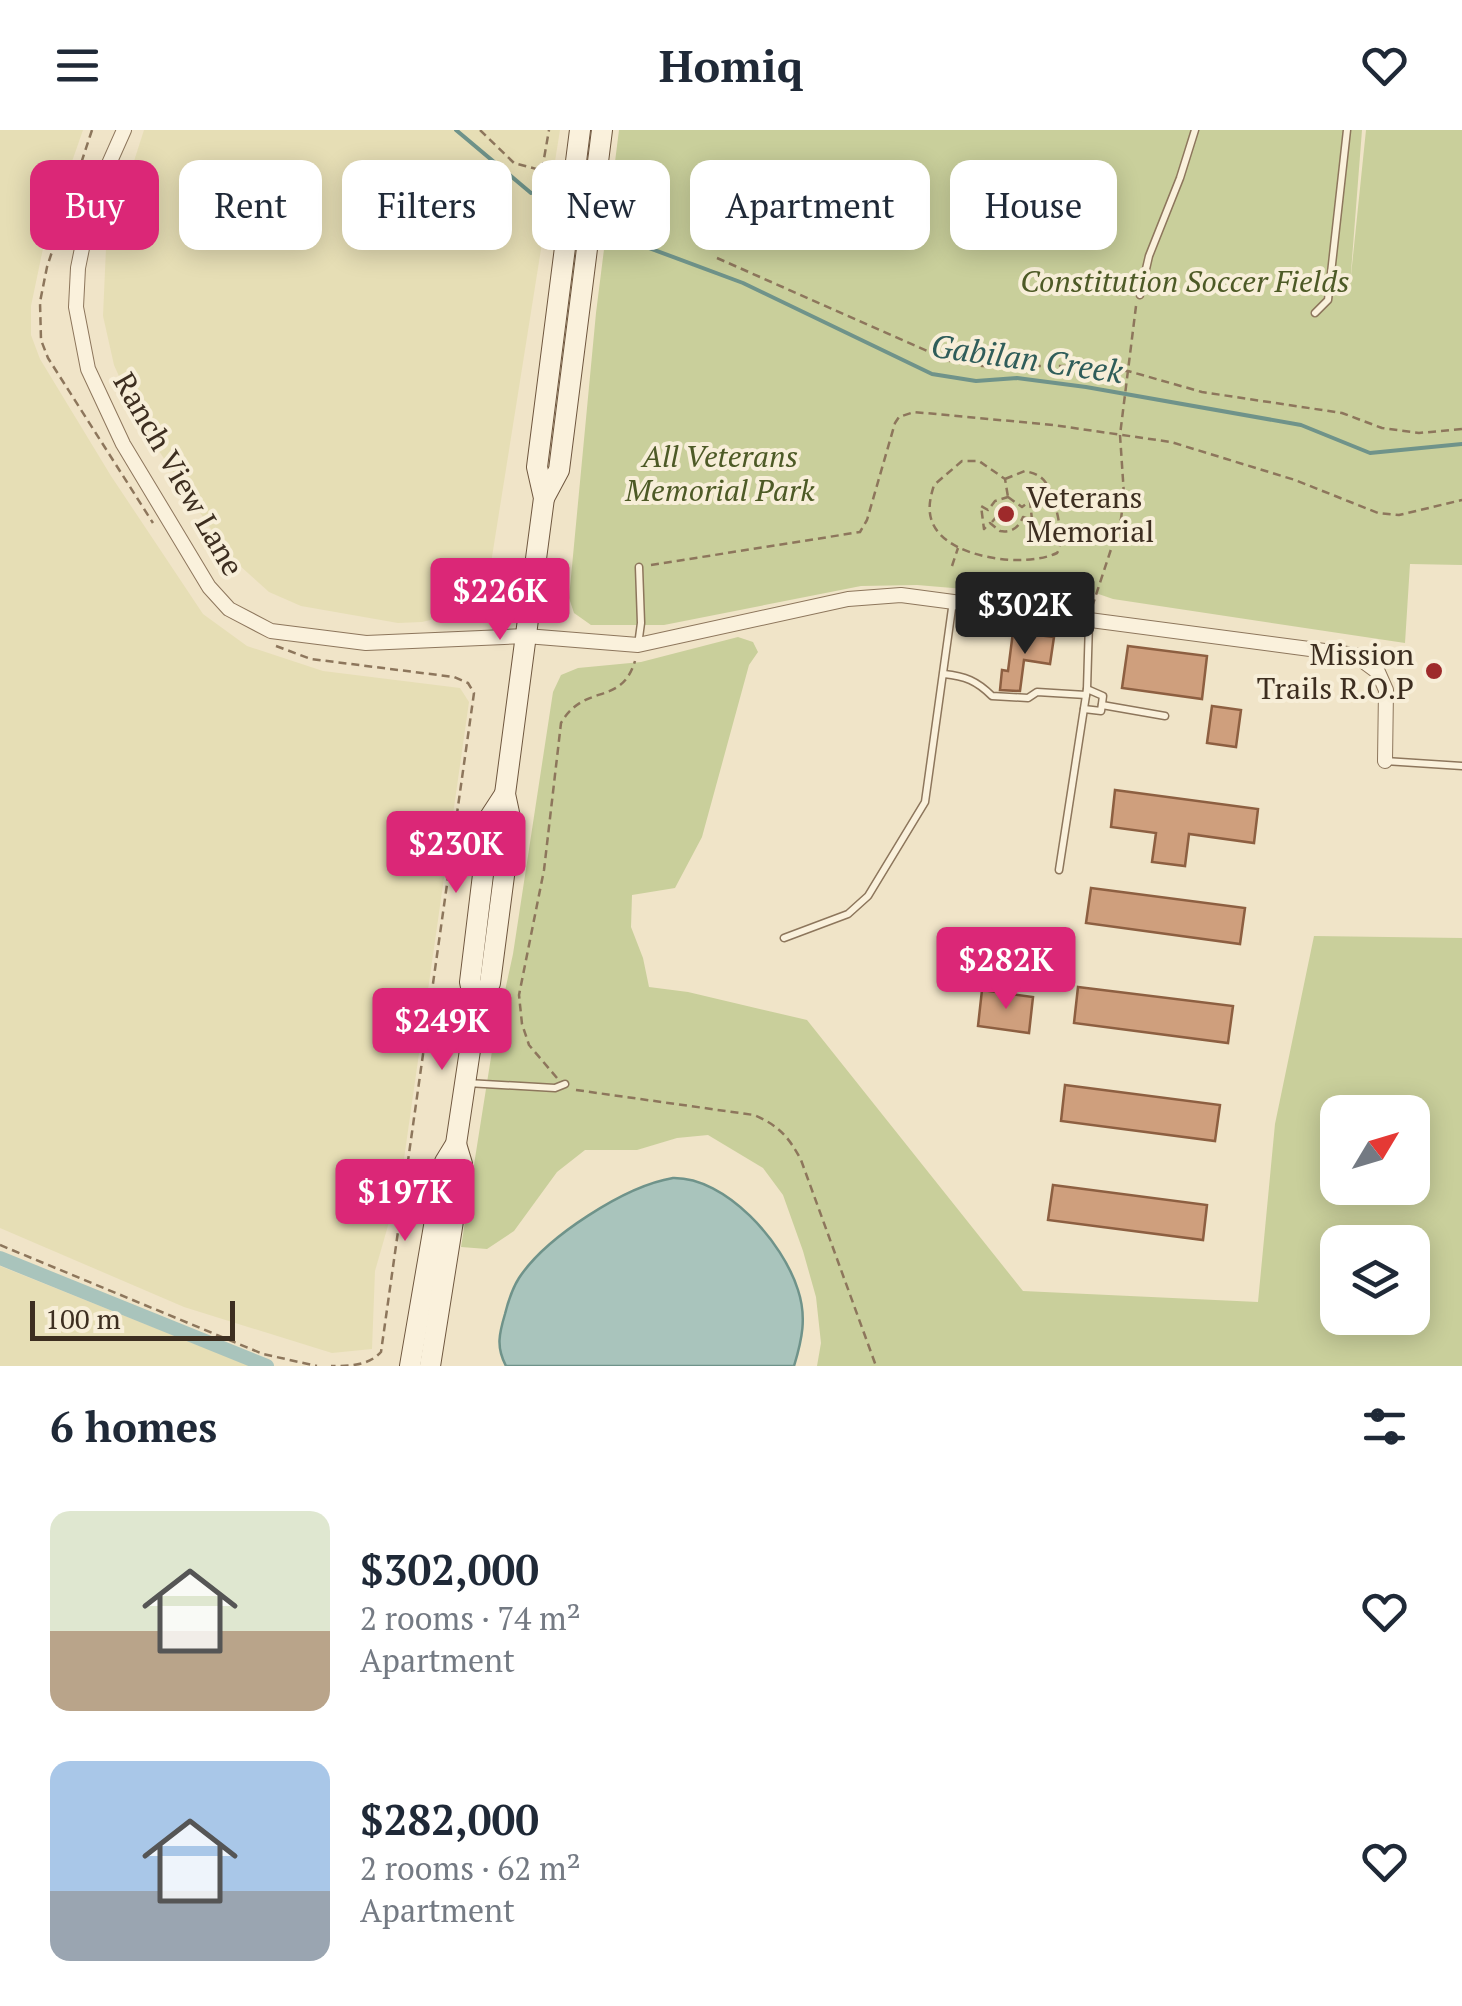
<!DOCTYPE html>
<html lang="en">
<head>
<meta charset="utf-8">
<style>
	body { margin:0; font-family:"PT Serif",serif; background:#f2f2f3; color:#1f2937; height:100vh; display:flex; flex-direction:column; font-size:38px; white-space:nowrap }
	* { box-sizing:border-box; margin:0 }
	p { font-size:32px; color:#747a83 }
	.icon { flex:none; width:55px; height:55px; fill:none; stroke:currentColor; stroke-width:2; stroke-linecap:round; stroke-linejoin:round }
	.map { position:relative; height:1236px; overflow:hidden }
	.drawer { display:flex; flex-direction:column; background:#fff; flex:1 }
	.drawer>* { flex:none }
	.guide { position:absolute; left:30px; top:30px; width:1402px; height:90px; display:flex; gap:20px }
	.needle { width:65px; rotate:52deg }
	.buttons { position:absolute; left:1320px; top:965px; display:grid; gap:20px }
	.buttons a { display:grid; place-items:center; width:110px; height:110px; border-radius:20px; background:#fff; box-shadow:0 5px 25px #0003; font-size:50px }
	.scale { position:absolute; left:30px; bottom:25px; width:205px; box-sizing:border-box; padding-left:10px; border:5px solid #3d2e20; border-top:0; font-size:28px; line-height:35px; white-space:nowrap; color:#3d2e20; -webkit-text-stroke:8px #f7eed8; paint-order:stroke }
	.price { position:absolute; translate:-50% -85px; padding:0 22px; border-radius:10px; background:#db2777; color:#fff; font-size:32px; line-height:65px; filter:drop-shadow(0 2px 5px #0008) }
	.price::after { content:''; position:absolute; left:50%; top:60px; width:30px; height:22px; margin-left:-15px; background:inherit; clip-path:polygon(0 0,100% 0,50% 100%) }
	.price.on { background:#222; color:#fff }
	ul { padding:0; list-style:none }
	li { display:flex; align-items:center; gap:30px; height:250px; padding:0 50px }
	li span { display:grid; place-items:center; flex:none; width:280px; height:200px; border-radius:20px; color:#555 }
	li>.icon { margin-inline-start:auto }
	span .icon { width:120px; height:120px; fill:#fffc; stroke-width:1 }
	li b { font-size:42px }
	h2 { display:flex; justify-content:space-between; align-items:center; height:120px; padding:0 50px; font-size:42px }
	.chip { padding:0 35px; border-radius:20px; background:#fff; box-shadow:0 5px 25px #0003; font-size:35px; line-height:90px }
	.chip.on { background:#db2777; color:#fff }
	header { display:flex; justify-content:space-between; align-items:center; height:130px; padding:0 50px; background:#fff; font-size:45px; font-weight:600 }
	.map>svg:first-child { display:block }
</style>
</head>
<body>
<header><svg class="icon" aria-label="menu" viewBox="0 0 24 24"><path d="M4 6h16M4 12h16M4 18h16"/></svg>Homiq<svg class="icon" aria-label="heart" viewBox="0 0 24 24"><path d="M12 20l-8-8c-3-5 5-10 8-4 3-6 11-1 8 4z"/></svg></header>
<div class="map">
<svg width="1462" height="1236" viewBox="0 0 1462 1236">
	<rect width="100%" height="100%" fill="#f0e4c8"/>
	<!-- farmland -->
	<g fill="#e6deb5">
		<polygon points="0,0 83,0 45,109 31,176 31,205 40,229 111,346 203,484 247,516 323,541 460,558 469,572 401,1050 375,1141 372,1219 332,1223 184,1177 0,1098"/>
		<polygon points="144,0 560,0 488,452 479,470 454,484 422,492 398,493 301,476 269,462 229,426 139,291 114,235 103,186 106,118"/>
		<polygon points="0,1136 250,1236 0,1236"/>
	</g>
	<!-- green -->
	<g fill="#c9cf9b" fill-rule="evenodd">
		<polygon points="619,0 1362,0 1350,155 1366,0 1462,0 1462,435 1410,434 1405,513 1113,469 1084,459 1046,466 917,455 861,456 664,495 591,495 574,483 569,468 596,183"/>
		<path d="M 738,507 L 753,512 L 758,522 L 749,535 L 702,707 L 675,758 L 632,765 L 631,797 L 643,828 L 649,857 L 688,862 L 807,890 L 1023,1161 L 1258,1172 L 1275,994 L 1314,806 L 1462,808 L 1462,1236 L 817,1236 L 821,1213 L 816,1167 L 803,1121 L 783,1065 L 763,1038 L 708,1005 L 677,1008 L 637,1020 L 585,1020 L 557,1042 L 514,1101 L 487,1119 L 461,1117 L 492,921 L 513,824 L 553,562 L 561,545 L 578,538 L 641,532 ZM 1338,982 L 1412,982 L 1412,1058 L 1338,1058 ZM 1338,1112 L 1412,1112 L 1412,1188 L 1338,1188 Z"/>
	</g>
	<!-- water -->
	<path fill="#a9c4bc" stroke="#6f938a" stroke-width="2.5" d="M 673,1048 C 726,1047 783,1112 798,1160 C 807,1187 802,1210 794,1236 L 506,1236 C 496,1217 499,1204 505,1184 C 508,1172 512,1159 519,1148 C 546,1107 625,1056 673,1048 Z"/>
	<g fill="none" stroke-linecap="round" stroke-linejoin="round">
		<!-- stream -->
		<g stroke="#6f938a" stroke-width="4">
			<polyline points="456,0 531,63"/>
			<polyline points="606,102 743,153 932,244 976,251 1017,248 1086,257 1301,295 1370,323 1462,314"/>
		</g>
		<!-- canal -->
		<polyline stroke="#a9c4bc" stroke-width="14" points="0,1128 267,1236"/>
	</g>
	<!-- building -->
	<g fill="#cf9f7d" stroke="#8d5f41" stroke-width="2.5">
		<polygon points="1013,502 1054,507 1050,534 1024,530 1020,561 1000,560 1002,540 1008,541"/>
		<polygon points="1128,516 1207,526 1202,569 1122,558"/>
		<polygon points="1212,576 1241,580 1236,617 1207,613"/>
		<polygon points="1115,660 1258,679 1254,713 1189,704 1185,736 1152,732 1156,703 1111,697"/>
		<polygon points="1091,758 1245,778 1240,814 1086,793"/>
		<polygon points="1078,857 1233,876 1228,913 1074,893"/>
		<polygon points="982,860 1033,867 1029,903 978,896"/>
		<polygon points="1065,955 1220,975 1215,1011 1061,991"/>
		<polygon points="1053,1055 1207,1075 1203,1110 1048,1090"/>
	</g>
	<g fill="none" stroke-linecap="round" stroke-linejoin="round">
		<!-- lane casing -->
		<g stroke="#8d765c" stroke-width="9">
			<g id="lane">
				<polyline points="1140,165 1149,126 1180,48 1195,0"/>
				<polyline points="1315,183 1328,170 1347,0"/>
				<polyline points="638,515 641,493 639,437"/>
				<path d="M 944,544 C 965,546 977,551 992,566 L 1028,568 L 1037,562 L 1086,565"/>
				<polyline points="1102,575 1165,586"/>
				<polyline points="1084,579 1101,581 1103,566 1087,559"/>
				<polyline points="1385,631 1462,636"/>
				<polyline points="1059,740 1087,559 1089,492"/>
				<polyline points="784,808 848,784 868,766 925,672 953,471"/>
				<polyline points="467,953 555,958 565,954"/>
			</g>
		</g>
		<!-- street casing -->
		<g stroke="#8d765c" stroke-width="16">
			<polyline id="street" points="124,0 91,74 78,138 76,177 88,239 123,314 209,457 229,479 271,501 366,513 526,506 638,515 848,469 901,465 1355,525 1378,542 1386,560 1385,631"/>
		</g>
		<!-- secondary casing -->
		<g stroke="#6f573f" stroke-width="22">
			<g id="secondary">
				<polyline points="544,368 559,340 602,0"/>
				<polyline points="476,880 470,852 490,687 505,664"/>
				<polyline points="410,1236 445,1032 456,1014 476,880 490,853 511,692 505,664 544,368 537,337 580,0"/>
				<polyline points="430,1236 462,1034 456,1014"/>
			</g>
		</g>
		<!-- path -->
		<g stroke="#8d765c" stroke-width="2.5" stroke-dasharray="8 5" stroke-linecap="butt">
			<polyline points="92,0 47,137 40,172 41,210 48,228 153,393"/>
			<polyline points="480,0 514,33 559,45"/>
			<polyline points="542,40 549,0"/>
			<polyline points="717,128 950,231 982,236 1067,236 1128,241 1202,262 1342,283 1382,298 1419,303 1462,299"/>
			<path d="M 1005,349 L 1025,341 C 1033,343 1041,345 1046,353 C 1055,367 1066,410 1057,423 C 1026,438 949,429 933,394 C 927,381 930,368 934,355 L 962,331 L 979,331 L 1005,349 L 1008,367"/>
			<path d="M 1008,367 L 1022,377 L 1030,371 L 1032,390 L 1023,387 C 1019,397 1012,403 1000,401 L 990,393 L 984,399 L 981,376 L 988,380 L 995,371 Z"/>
			<polygon points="1008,382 1009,387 1006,389 1003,384"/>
			<polyline points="992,392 998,385"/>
			<polyline points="651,435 860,402 867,390 895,293 899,287 914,282 1053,295 1171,312 1295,350 1378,383 1399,385 1462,370"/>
			<polyline points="952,436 958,418"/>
			<polyline points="1092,477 1121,389 1124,365 1120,305 1136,176"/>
			<path d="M 276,516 L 311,529 L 454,547 L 468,553 L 474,563 L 381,1222 C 368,1236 350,1236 331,1236"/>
			<path d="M 557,948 L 529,915 L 522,894 L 519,865 L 544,740 L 561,593 C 585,552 621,577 635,531"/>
			<path d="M 576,960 L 754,985 C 778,995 789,1007 801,1030 L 876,1236"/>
			<polyline points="0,1115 263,1224 317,1236"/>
		</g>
		<!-- lane -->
		<use href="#lane" stroke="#faf1dc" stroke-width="6"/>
		<!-- street -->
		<use href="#street" stroke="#faf1dc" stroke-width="14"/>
		<!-- secondary -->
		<use href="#secondary" stroke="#faf1dc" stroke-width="20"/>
	</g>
	<!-- markers -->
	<g fill="#9e2a2b" stroke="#f7eed8" stroke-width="4">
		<circle cx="1006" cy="384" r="10"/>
		<circle cx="1434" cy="541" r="10"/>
	</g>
	<g text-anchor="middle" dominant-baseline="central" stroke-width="8" stroke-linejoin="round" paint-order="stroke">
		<!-- park labels -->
		<g font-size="30" font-style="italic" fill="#4d5a26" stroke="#f7eed8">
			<text x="1185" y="151">Constitution Soccer Fields</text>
			<text x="720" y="326">All Veterans<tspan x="720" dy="34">Memorial Park</tspan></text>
		</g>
		<!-- street labels -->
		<g font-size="30" fill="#3d2e20" stroke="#f7eed8">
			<text transform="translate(179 344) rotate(60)">Ranch View Lane</text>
		</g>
		<!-- poi labels -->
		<g font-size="30" fill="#3d2e20" stroke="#f7eed8" text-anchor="start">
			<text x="1026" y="367">Veterans<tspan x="1026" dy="34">Memorial</tspan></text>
			<text x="1414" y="524" text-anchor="end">Mission<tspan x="1414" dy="34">Trails R.O.P</tspan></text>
		</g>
		<!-- water labels -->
		<g font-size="32" font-style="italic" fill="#2f5d5a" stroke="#f7eed8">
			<text transform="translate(1027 228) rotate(8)">Gabilan Creek</text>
		</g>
	</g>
</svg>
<div class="buttons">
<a><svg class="needle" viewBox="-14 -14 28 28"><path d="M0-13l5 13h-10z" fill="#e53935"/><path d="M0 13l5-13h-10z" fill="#747a83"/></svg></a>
<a><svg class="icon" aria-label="layers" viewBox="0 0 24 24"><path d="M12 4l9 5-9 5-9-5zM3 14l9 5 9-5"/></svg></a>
</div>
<div class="scale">100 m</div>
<b class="price" style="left:500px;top:513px">$226K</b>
<b class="price on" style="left:1025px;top:527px">$302K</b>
<b class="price" style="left:456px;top:766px">$230K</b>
<b class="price" style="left:1006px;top:882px">$282K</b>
<b class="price" style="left:442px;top:943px">$249K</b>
<b class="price" style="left:405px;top:1114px">$197K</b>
<div class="guide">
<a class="chip on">Buy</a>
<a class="chip">Rent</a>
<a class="chip">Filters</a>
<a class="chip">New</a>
<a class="chip">Apartment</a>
<a class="chip">House</a>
</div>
</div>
<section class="drawer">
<h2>6 homes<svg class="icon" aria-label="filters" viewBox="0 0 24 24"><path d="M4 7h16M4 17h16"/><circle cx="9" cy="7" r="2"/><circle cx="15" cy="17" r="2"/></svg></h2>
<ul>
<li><span style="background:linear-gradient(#dfe7d0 60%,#b9a48a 0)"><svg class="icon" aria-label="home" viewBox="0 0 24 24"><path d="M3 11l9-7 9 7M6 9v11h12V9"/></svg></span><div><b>$302,000</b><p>2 rooms · 74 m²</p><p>Apartment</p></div><svg class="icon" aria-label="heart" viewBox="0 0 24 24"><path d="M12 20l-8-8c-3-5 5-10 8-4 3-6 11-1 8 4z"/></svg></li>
<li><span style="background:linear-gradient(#a9c7e8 65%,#9aa5b1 0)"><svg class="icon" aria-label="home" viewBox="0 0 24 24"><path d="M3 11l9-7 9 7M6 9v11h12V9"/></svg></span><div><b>$282,000</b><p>2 rooms · 62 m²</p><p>Apartment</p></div><svg class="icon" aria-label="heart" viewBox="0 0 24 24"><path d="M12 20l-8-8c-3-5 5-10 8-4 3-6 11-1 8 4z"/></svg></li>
</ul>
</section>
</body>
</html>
